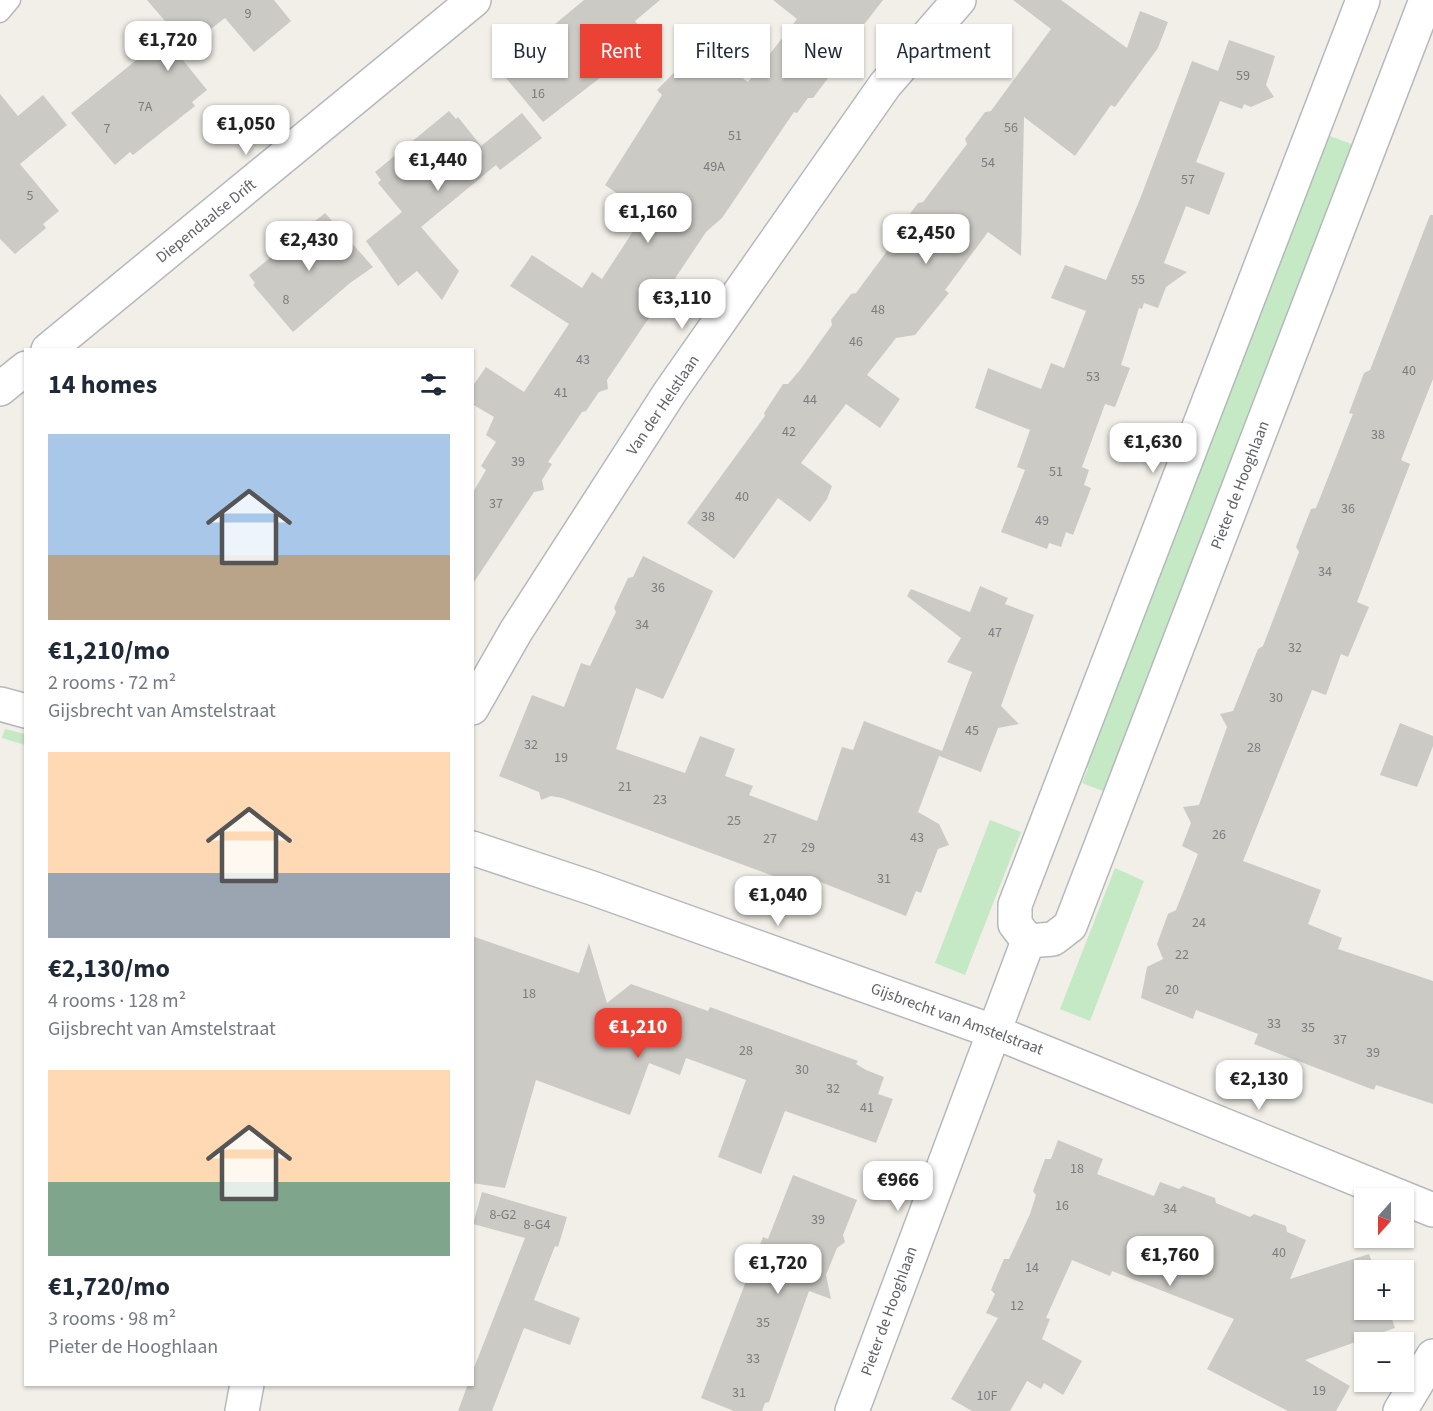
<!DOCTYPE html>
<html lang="en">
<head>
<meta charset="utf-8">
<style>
	body { margin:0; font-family:"Source Sans 3",sans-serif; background:#f2f2f3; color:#1f2937; height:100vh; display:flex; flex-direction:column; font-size:22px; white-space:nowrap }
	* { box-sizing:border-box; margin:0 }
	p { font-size:20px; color:#747a83 }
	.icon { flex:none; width:33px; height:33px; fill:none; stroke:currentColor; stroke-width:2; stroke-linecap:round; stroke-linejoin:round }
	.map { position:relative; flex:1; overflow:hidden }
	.sheet { position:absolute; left:24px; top:348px; width:450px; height:1038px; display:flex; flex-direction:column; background:#fff; border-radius:0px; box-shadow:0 2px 4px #0004 }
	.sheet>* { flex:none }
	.top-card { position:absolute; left:492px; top:24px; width:570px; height:54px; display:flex; gap:12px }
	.needle { width:39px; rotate:201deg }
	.buttons { position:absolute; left:1354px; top:1188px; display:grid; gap:12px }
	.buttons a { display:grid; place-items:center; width:60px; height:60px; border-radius:0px; background:#fff; box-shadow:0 2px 4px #0004; font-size:30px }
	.price { position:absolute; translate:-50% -51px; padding:0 14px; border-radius:12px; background:#fff; color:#222; font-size:20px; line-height:39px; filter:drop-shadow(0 2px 3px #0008) }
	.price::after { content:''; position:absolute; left:50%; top:36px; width:18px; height:14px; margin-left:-9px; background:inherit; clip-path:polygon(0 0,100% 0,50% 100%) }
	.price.active { background:#ea4335; color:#fff }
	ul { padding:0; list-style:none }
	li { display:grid; align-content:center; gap:12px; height:318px; padding:0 24px }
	li span { display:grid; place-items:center; height:186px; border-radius:0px; color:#555 }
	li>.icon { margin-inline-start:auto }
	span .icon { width:108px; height:108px; fill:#fffc; stroke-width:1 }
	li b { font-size:26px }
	h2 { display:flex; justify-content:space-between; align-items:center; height:72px; padding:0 24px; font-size:26px }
	.tag { padding:0 21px; border-radius:0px; background:#fff; box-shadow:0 2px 4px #0004; font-size:21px; line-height:54px }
	.tag.active { background:#ea4335; color:#fff }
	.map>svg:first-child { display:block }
</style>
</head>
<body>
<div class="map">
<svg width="1433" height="1411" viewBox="0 0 1433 1411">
	<rect width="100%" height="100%" fill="#f1efe8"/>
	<!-- green -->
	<g fill="#c5e8c5">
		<polygon points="1327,135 1357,146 1113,777 1109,776 1103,791 1082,783 1088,768 1083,766"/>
		<polygon points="5,729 25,734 25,745 2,738"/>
		<polygon points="990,820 1021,832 965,975 935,963"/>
		<polygon points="1115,868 1144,881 1090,1021 1060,1009"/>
	</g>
	<!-- building -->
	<g fill="#cccac5">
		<polygon points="147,0 274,0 291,21 254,52 225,18 178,54 207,90 192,102 195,106 133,155 130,152 115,165 71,113 150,49 142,39 165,21"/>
		<polygon points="584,0 660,0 635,21 650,39 543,122 506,78 509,76 502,68"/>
		<polygon points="773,0 883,0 842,53 831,68 832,73 813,98 808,98 797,113 794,112 722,218 706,232 674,280 675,291 668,293 653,312 607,380 608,389 599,392 586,411 582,412 548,462 552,464 542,480 544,490 534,492 472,585 472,494 486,470 481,466 496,442 486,435 494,417 472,404 472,387 486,367 524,392 569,324 510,286 532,255 582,288 592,272 602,279 645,213 605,185 662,95 657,90 698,48 748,82 797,19"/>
		<polygon points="1013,0 1061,0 1127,48 1140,11 1168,22 1158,48 1115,107 1111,105 1075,156 1024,117 1021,256 988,232 945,290 949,293 915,335 896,338 867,375 900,399 880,428 846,404 801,463 832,486 827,499 810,522 778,498 734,559 687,523 765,416 764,413 783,384 788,384 800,370 832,325 831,320 851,294 856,293 899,235 898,230 918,203 923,202 967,144 965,139 985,112 991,111 1051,29"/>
		<polygon points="1229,40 1275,56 1266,85 1274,97 1251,107 1244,104 1242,109 1220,101 1196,162 1225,173 1209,215 1186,206 1164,263 1187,272 1166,287 1158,308 1144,303 1142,309 1139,308 1121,365 1130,368 1115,407 1105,404 1082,467 1089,470 1084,485 1091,488 1073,535 1066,532 1061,547 1049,543 1047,549 1001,532 1025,470 1017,467 1030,430 975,408 988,368 1041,389 1051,363 1064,368 1086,311 1051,298 1065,265 1106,280 1140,199 1192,61 1218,71"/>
		<polygon points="0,94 18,116 43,95 67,125 20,164 59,211 43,224 46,228 15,254 0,239"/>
		<polygon points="449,111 456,119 458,117 481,146 522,113 542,138 500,170 496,165 421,227 459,271 442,300 417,271 398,286 366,241 402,212 378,183 381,180 375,172"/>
		<polygon points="325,213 373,267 350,283 293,332 253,285 255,283 249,275"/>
		<polygon points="1430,215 1433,215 1433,379 1401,460 1410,464 1357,602 1369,607 1348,657 1341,654 1326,695 1312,690 1243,861 1321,890 1308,924 1342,938 1338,949 1433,981 1433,1104 1376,1085 1374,1090 1254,1044 1258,1034 1196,1010 1193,1019 1141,998 1147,967 1163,959 1157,944 1168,914 1176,910 1198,854 1182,846 1191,823 1183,807 1199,805 1227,727 1220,714 1233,711 1258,649 1263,646 1299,552 1296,547 1311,509 1316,508 1353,414 1349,413 1364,373 1370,370"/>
		<polygon points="643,556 713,591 663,699 636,688 616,749 685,773 700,736 735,749 725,776 753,786 749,795 817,821 842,747 853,750 864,721 942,751 972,672 947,662 961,638 907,596 911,589 970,612 980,586 1008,598 1005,604 1034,615 1001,706 1019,724 998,728 981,772 939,756 918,812 939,824 949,845 938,849 921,893 916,891 906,916 818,881 814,891 562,798 551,796 541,800 539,792 499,776 532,695 564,707 581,663 590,666 616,612 614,608 628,578 633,577"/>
		<polygon points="1400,723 1433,736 1433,746 1417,787 1380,775"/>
		<polygon points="472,936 579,973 589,943 607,1003 631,984 708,1011 710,1007 858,1061 856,1064 866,1070 884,1077 878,1094 893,1099 876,1143 785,1111 761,1174 718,1157 746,1080 686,1058 680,1075 649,1063 630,1115 536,1080 505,1188 472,1183"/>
		<polygon points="1058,1140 1103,1159 1097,1174 1154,1196 1160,1182 1179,1189 1183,1186 1215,1198 1216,1203 1250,1217 1254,1214 1286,1226 1287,1232 1306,1240 1290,1279 1369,1254 1375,1270 1365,1270 1365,1310 1389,1310 1395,1328 1305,1360 1350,1386 1336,1411 1288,1411 1207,1369 1234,1319 1112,1271 1110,1276 1072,1260 1046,1318 1050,1319 1042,1339 1082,1361 1063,1395 1044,1383 1041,1389 1027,1381 1010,1411 972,1411 951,1399 998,1318 986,1313 995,1294 991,1290 1004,1259 1009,1259 1030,1214 1036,1195 1033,1191 1045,1159 1051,1159"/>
		<polygon points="793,1175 857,1200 843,1235 845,1242 837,1248 826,1275 831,1299 809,1291 769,1402 765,1403 762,1411 734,1411 701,1398 763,1237 768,1239"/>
		<polygon points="482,1192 567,1217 558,1247 555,1246 534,1300 580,1318 570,1345 524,1328 492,1411 458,1411 468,1384 472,1384 472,1373 525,1238 473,1224"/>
	</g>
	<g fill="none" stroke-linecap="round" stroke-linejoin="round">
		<!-- service casing -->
		<g stroke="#b5b8bc" stroke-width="21">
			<polyline id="service" points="0,13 11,0"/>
		</g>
		<!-- minor casing -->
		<g stroke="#b5b8bc" stroke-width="36">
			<g id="minor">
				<polyline points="48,350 474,0"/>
				<polyline points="0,389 26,368"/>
				<polyline points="472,708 516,631 670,392 885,85 959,0"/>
				<polyline points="1028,941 1053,939 1070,926 1426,0"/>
				<polyline points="1028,941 1015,924 1015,905 1363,0"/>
				<polyline points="242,1411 247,1384"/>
				<polyline points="852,1411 1028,941"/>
				<polyline points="1400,1411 1433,1356"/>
			</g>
		</g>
		<!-- tertiary casing -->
		<g stroke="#b5b8bc" stroke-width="36">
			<g id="tertiary">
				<polyline points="0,704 26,711"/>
				<polyline points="472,848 592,888 992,1031 1433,1210"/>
			</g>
		</g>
		<!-- service -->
		<use href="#service" stroke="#fff" stroke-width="18"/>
		<!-- minor -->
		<use href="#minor" stroke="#fff" stroke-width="33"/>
		<!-- tertiary -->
		<use href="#tertiary" stroke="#fff" stroke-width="33"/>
	</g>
	<g text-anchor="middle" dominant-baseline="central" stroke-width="4.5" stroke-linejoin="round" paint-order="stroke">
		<!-- number labels -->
		<g font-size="14" fill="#7a7d7f">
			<text x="248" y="14">9</text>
			<text x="1243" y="76">59</text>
			<text x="538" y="94">16</text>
			<text x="145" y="107">7A</text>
			<text x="1011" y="128">56</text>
			<text x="107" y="129">7</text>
			<text x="735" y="136">51</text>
			<text x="988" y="163">54</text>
			<text x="714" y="167">49A</text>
			<text x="1188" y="180">57</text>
			<text x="30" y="196">5</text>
			<text x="1138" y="280">55</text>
			<text x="286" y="300">8</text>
			<text x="878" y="310">48</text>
			<text x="856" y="342">46</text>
			<text x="583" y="360">43</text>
			<text x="1409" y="371">40</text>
			<text x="1093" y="377">53</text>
			<text x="561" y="393">41</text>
			<text x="810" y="400">44</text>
			<text x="789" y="432">42</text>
			<text x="1378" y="435">38</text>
			<text x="518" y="462">39</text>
			<text x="1056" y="472">51</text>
			<text x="742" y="497">40</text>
			<text x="496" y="504">37</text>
			<text x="1348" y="509">36</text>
			<text x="708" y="517">38</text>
			<text x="1042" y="521">49</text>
			<text x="1325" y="572">34</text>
			<text x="658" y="588">36</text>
			<text x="642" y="625">34</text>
			<text x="995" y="633">47</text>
			<text x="1295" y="648">32</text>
			<text x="1276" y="698">30</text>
			<text x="972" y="731">45</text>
			<text x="531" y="745">32</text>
			<text x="1254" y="748">28</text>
			<text x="561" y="758">19</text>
			<text x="625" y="787">21</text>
			<text x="660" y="800">23</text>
			<text x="734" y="821">25</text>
			<text x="1219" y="835">26</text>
			<text x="917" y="838">43</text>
			<text x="770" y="839">27</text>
			<text x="808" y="848">29</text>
			<text x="884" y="879">31</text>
			<text x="1199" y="923">24</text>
			<text x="1182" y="955">22</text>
			<text x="1172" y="990">20</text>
			<text x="529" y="994">18</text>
			<text x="1274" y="1024">33</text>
			<text x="1308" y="1028">35</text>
			<text x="1340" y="1040">37</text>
			<text x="746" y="1051">28</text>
			<text x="1373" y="1053">39</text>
			<text x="802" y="1070">30</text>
			<text x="833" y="1089">32</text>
			<text x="867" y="1108">41</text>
			<text x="1077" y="1169">18</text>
			<text x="1062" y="1206">16</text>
			<text x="1170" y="1209">34</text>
			<text x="503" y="1215">8-G2</text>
			<text x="818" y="1220">39</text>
			<text x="537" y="1225">8-G4</text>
			<text x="1279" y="1253">40</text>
			<text x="1032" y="1268">14</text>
			<text x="1017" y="1306">12</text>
			<text x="763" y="1323">35</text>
			<text x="753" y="1359">33</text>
			<text x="1319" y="1391">19</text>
			<text x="739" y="1393">31</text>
			<text x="987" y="1396">10F</text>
		</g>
		<!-- street labels -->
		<g font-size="16" fill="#5f6368" stroke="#fff">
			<text transform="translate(206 221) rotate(-39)">Diependaalse Drift</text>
			<text transform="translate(663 405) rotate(-56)">Van der Helstlaan</text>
			<text transform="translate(1240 485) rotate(-69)">Pieter de Hooghlaan</text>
			<text transform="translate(957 1019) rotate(20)">Gijsbrecht van Amstelstraat</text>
			<text transform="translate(889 1311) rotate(-70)">Pieter de Hooghlaan</text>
		</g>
	</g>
</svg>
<div class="buttons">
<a><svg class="needle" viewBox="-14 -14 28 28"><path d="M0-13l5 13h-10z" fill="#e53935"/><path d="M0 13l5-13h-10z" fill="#747a83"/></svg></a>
<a>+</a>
<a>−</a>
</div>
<b class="price" style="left:168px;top:72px">€1,720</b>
<b class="price" style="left:246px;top:156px">€1,050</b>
<b class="price" style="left:438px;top:192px">€1,440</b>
<b class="price" style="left:648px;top:244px">€1,160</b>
<b class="price" style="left:926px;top:265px">€2,450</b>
<b class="price" style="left:309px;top:272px">€2,430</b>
<b class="price" style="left:682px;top:330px">€3,110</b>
<b class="price" style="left:1153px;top:474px">€1,630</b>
<b class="price" style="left:778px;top:927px">€1,040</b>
<b class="price active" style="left:638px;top:1059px">€1,210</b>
<b class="price" style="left:1259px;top:1111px">€2,130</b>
<b class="price" style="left:898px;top:1212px">€966</b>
<b class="price" style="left:1170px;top:1287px">€1,760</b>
<b class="price" style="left:778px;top:1295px">€1,720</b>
<div class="top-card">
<a class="tag">Buy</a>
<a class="tag active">Rent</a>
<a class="tag">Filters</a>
<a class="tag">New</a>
<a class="tag">Apartment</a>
</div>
<section class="sheet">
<h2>14 homes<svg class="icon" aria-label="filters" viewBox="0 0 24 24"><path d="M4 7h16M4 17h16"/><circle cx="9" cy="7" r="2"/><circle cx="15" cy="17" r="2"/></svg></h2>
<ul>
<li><span style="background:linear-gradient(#a9c7e8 65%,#b9a48a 0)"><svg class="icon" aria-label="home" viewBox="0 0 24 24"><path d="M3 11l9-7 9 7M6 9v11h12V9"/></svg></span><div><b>€1,210/mo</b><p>2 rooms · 72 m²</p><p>Gijsbrecht van Amstelstraat</p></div></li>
<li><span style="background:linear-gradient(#ffd9b3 65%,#9aa5b1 0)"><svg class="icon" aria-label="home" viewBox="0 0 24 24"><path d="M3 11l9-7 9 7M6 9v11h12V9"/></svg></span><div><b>€2,130/mo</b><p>4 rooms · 128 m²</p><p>Gijsbrecht van Amstelstraat</p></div></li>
<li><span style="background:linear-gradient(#ffd9b3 60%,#7fa58c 0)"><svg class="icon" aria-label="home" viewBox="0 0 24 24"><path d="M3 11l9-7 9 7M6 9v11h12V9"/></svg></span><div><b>€1,720/mo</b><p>3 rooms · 98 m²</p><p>Pieter de Hooghlaan</p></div></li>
</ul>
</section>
</div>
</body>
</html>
